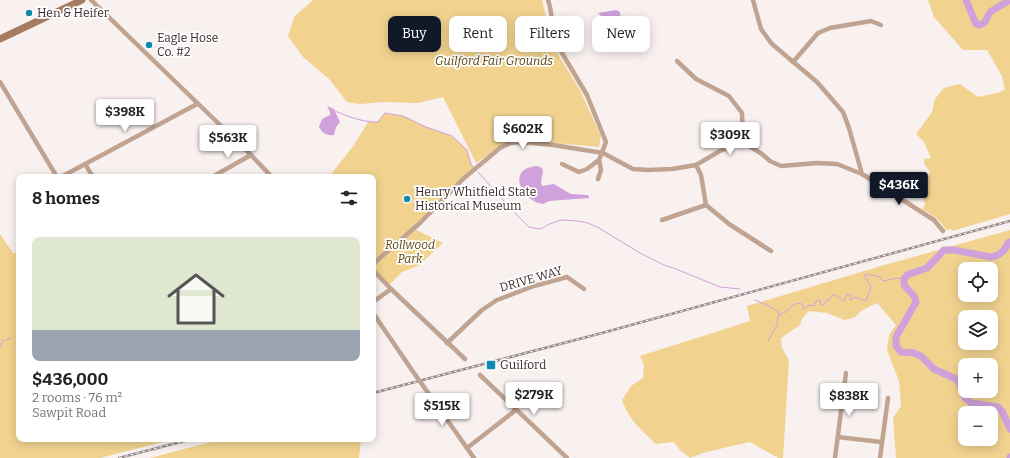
<!DOCTYPE html>
<html lang="en">
<head>
<meta charset="utf-8">
<style>
	body { margin:0; font-family:Bitter,serif; background:#f6f6f6; color:#202124; height:100vh; display:flex; flex-direction:column; font-size:15px; white-space:nowrap }
	* { box-sizing:border-box; margin:0 }
	p { font-size:13px; color:#757577 }
	.icon { flex:none; width:22px; height:22px; fill:none; stroke:currentColor; stroke-width:2; stroke-linecap:round; stroke-linejoin:round }
	.map { position:relative; flex:1; overflow:hidden }
	.sheet { position:absolute; left:16px; top:174px; width:360px; height:268px; display:flex; flex-direction:column; background:#fff; border-radius:8px; box-shadow:0 2px 10px #0003 }
	.sheet>* { flex:none }
	.hud { position:absolute; left:388px; top:16px; width:380px; height:36px; display:flex; gap:8px }
	.controls { position:absolute; left:958px; top:262px; display:grid; gap:8px }
	.controls a { display:grid; place-items:center; width:40px; height:40px; border-radius:8px; background:#fff; box-shadow:0 2px 10px #0003; font-size:20px }
	.price { position:absolute; translate:-50% -34px; padding:0 9px; border-radius:4px; background:#fff; color:#222; font-size:13px; line-height:26px; filter:drop-shadow(0 1px 2px #0008) }
	.price::after { content:''; position:absolute; left:50%; top:24px; width:12px; height:9px; margin-left:-6px; background:inherit; clip-path:polygon(0 0,100% 0,50% 100%) }
	.price.on { background:#111827; color:#fff }
	ul { padding:0; list-style:none }
	li { display:grid; align-content:center; gap:8px; height:212px; padding:0 16px }
	li+li { border-top:1px solid #e0e0e0 }
	li span { display:grid; place-items:center; height:124px; border-radius:8px; color:#555 }
	li>.icon { margin-inline-start:auto }
	span .icon { width:72px; height:72px; fill:#fffc; stroke-width:1 }
	li b { font-size:17px }
	h2 { display:flex; justify-content:space-between; align-items:center; height:48px; padding:0 16px; font-size:17px }
	.tag { padding:0 14px; border-radius:8px; background:#fff; box-shadow:0 2px 10px #0003; font-size:14px; line-height:36px }
	.tag.on { background:#111827; color:#fff }
	.map>svg:first-child { display:block }
</style>
</head>
<body>
<div class="map">
<svg width="1010" height="458" viewBox="0 0 1010 458">
	<rect width="100%" height="100%" fill="#f9f0f0"/>
	<!-- green -->
	<g fill="#f1d38f" fill-rule="evenodd">
		<polygon points="313,0 542,0 553,46 581,92 601,136 599,147 511,139 476,163 443,97 418,103 384,102 360,104 347,102 329,79 303,57 288,36 294,17"/>
		<path d="M 928,0 L 1010,0 L 1010,214 L 952,231 L 951,229 L 946,230 C 940,219 933,215 922,209 L 925,205 L 923,193 L 930,172 L 924,163 L 924,159 L 931,158 L 924,142 L 916,134 L 932,112 L 935,99 L 944,88 L 960,84 L 978,97 L 997,93 L 1005,90 L 1002,76 L 987,50 L 963,50 L 934,17 Z"/>
		<polygon points="385,113 403,116 426,127 452,136 467,150 471,164 475,169 414,229 443,243 418,266 402,272 388,286 373,270 373,177 329,177 354,145 368,122 377,122"/>
		<path d="M 1010,230 L 1010,458 L 896,458 L 893,418 L 901,406 L 899,381 L 887,350 L 889,335 L 896,325 L 877,303 L 861,311 L 854,318 L 844,320 L 827,313 L 809,311 L 802,319 L 800,325 L 781,338 L 782,348 L 789,361 L 783,458 L 778,458 L 750,442 L 706,452 L 690,458 L 680,450 L 674,442 L 656,444 C 642,431 628,419 622,400 L 631,386 L 643,378 L 644,365 L 640,356 L 750,321 L 747,306 L 881,266 ZM 965,269 L 991,269 L 991,295 L 965,295 ZM 965,317 L 991,317 L 991,343 L 965,343 ZM 965,365 L 991,365 L 991,391 L 965,391 ZM 965,413 L 991,413 L 991,439 L 965,439 Z"/>
		<polygon points="0,234 13,253 19,253 19,439 174,439 100,458 0,458"/>
		<polygon points="222,439 361,439 359,458 150,458"/>
	</g>
	<!-- water -->
	<g fill="#d0a1db">
		<path d="M 616,10 L 620,12 L 621,23 C 611,26 605,20 598,13 Z"/>
		<path d="M 327,106 L 334,109 L 340,122 L 336,127 L 334,135 C 327,136 322,133 319,127 L 322,119 L 330,115 L 330,112 Z"/>
		<path d="M 536,166 C 550,168 538,178 542,186 L 554,184 L 571,194 L 587,195 L 589,196 L 589,198 L 549,201 L 543,204 C 523,202 505,169 536,166 Z"/>
	</g>
	<g fill="none" stroke-linecap="round" stroke-linejoin="round">
		<!-- stream -->
		<g stroke="#d0a1db" stroke-width="1">
			<path d="M 335,111 C 349,117 362,122 378,122 L 385,113 L 403,116 L 426,127 L 452,136 L 467,150 L 471,164 L 473,167"/>
			<polyline points="478,172 513,211 529,227 539,229 543,228 547,225 561,220 578,221 588,223 599,228 640,253 664,265 676,269 720,287 740,289"/>
			<polyline points="755,300 773,308 780,314"/>
			<path d="M 768,341 L 777,325 L 778,316 C 781,314 784,313 787,311 C 793,306 794,302 802,304 L 804,309 L 809,305 L 814,306 L 817,300 L 820,300 L 821,305 L 823,305 L 827,300 L 829,301 L 832,295 L 835,295 L 844,301 L 847,294 L 850,295 L 851,301 L 854,297 L 866,301 L 871,287 L 865,277 L 865,274 L 880,277 L 883,281 L 898,278 L 904,279"/>
			<polyline points="0,347 3,341 11,338"/>
		</g>
		<!-- river -->
		<g stroke="#d0a1db" stroke-width="7">
			<polyline points="966,0 976,24 980,25 985,22 990,12 1010,0"/>
			<path d="M 1010,242 L 1008,243 C 1005,251 1000,256 991,257 L 954,250 L 944,250 L 927,268 L 907,275 L 904,279 L 904,285 L 914,296 L 916,302 L 896,337 L 896,346 L 901,352 L 914,353 L 921,356 L 934,369 L 956,379 L 959,383 L 965,398 L 971,403 L 998,407 L 1002,411 L 1010,429"/>
			<polyline points="1010,458 1010,457"/>
		</g>
		<!-- street -->
		<g stroke="#c0a391" stroke-width="4.5">
			<polyline points="91,0 251,155 272,177"/>
			<polyline points="548,0 550,7 556,43 587,95 606,142 599,160 601,170 598,179"/>
			<polyline points="753,0 761,29 772,44 817,82 843,112 849,128 862,174"/>
			<polyline points="677,61 696,79 729,96 742,113 743,142"/>
			<polyline points="793,62 818,33 830,28 871,21 881,25"/>
			<polyline points="0,82 57,177"/>
			<polyline points="85,164 93,177"/>
			<polyline points="562,164 579,172 587,169 599,160"/>
			<polyline points="696,165 701,175 706,205 729,224 771,251"/>
			<polyline points="61,177 197,104"/>
			<polyline points="212,177 251,155"/>
			<polyline points="662,220 706,205"/>
			<polyline points="373,264 420,223 463,179 500,148 510,143 523,142 553,145 603,153 633,169 648,170 672,169 696,165 720,151 743,142 762,154 770,161 781,166 817,163 837,164 862,174 934,220 943,231"/>
			<polyline points="373,270 391,289 465,359"/>
			<polyline points="373,302 391,289"/>
			<polyline points="373,313 416,376"/>
			<polyline points="447,343 482,310 497,300 534,286 567,277 584,289"/>
			<polyline points="480,375 567,458"/>
			<polyline points="424,387 474,458"/>
			<polyline points="838,437 881,442"/>
			<polyline points="467,448 516,410"/>
			<polyline points="835,458 846,373"/>
			<polyline points="880,458 888,398"/>
		</g>
		<!-- secondary -->
		<polyline stroke="#a57c61" stroke-width="7" points="0,39 82,0"/>
		<!-- rail casing -->
		<g stroke="#968a89" stroke-width="2.5">
			<g id="rail">
				<polyline points="373,393 602,333 1010,221"/>
				<polyline points="119,458 192,439"/>
			</g>
		</g>
		<!-- rail -->
		<use href="#rail" stroke="#fff" stroke-width="1" stroke-dasharray="3" stroke-linecap="butt"/>
		<!-- street-bridge -->
		<polyline stroke="#c0a391" stroke-width="4.5" points="416,376 424,387"/>
	</g>
	<!-- markers -->
	<g fill="#128aad" stroke="#fff" stroke-width="1.5">
		<circle cx="29" cy="13" r="4"/>
		<circle cx="149" cy="45" r="4"/>
		<circle cx="407" cy="199" r="4"/>
		<rect x="486" y="360" width="10" height="10" rx="2"/>
	</g>
	<g text-anchor="middle" dominant-baseline="central" stroke-width="3.5" stroke-linejoin="round" paint-order="stroke">
		<!-- poi labels -->
		<g font-size="12" fill="#3a2a29" stroke="#fff" text-anchor="start">
			<text x="37" y="13">Hen &amp; Heifer</text>
			<text x="157" y="38">Eagle Hose<tspan x="157" dy="14">Co. #2</tspan></text>
			<text x="415" y="192">Henry Whitfield State<tspan x="415" dy="14">Historical Museum</tspan></text>
			<text x="500" y="365">Guilford</text>
		</g>
		<!-- park labels -->
		<g font-size="12" font-style="italic" fill="#5c4710" stroke="#fff">
			<text x="494" y="61">Guilford Fair Grounds</text>
			<text x="410" y="245">Rollwood<tspan x="410" dy="14">Park</tspan></text>
		</g>
		<!-- street labels -->
		<g font-size="12" fill="#3a2a29" stroke="#fff">
			<text transform="translate(531 279) rotate(-16)">DRIVE WAY</text>
		</g>
	</g>
</svg>
<div class="controls">
<a><svg class="icon" aria-label="locate" viewBox="0 0 24 24"><circle cx="12" cy="12" r="6"/><path d="M12 2v4M12 18v4M2 12h4M18 12h4"/></svg></a>
<a><svg class="icon" aria-label="layers" viewBox="0 0 24 24"><path d="M12 4l9 5-9 5-9-5zM3 14l9 5 9-5"/></svg></a>
<a>+</a>
<a>−</a>
</div>
<b class="price" style="left:125px;top:133px">$398K</b>
<b class="price" style="left:523px;top:150px">$602K</b>
<b class="price" style="left:730px;top:156px">$309K</b>
<b class="price" style="left:228px;top:159px">$563K</b>
<b class="price on" style="left:899px;top:206px">$436K</b>
<b class="price" style="left:534px;top:416px">$279K</b>
<b class="price" style="left:849px;top:417px">$838K</b>
<b class="price" style="left:442px;top:427px">$515K</b>
<div class="hud">
<a class="tag on">Buy</a>
<a class="tag">Rent</a>
<a class="tag">Filters</a>
<a class="tag">New</a>
</div>
<section class="sheet">
<h2>8 homes<svg class="icon" aria-label="filters" viewBox="0 0 24 24"><path d="M4 7h16M4 17h16"/><circle cx="9" cy="7" r="2"/><circle cx="15" cy="17" r="2"/></svg></h2>
<ul>
<li><span style="background:linear-gradient(#dfe7d0 75%,#9aa5b1 0)"><svg class="icon" aria-label="home" viewBox="0 0 24 24"><path d="M3 11l9-7 9 7M6 9v11h12V9"/></svg></span><div><b>$436,000</b><p>2 rooms · 76 m²</p><p>Sawpit Road</p></div></li>
</ul>
</section>
</div>
</body>
</html>
